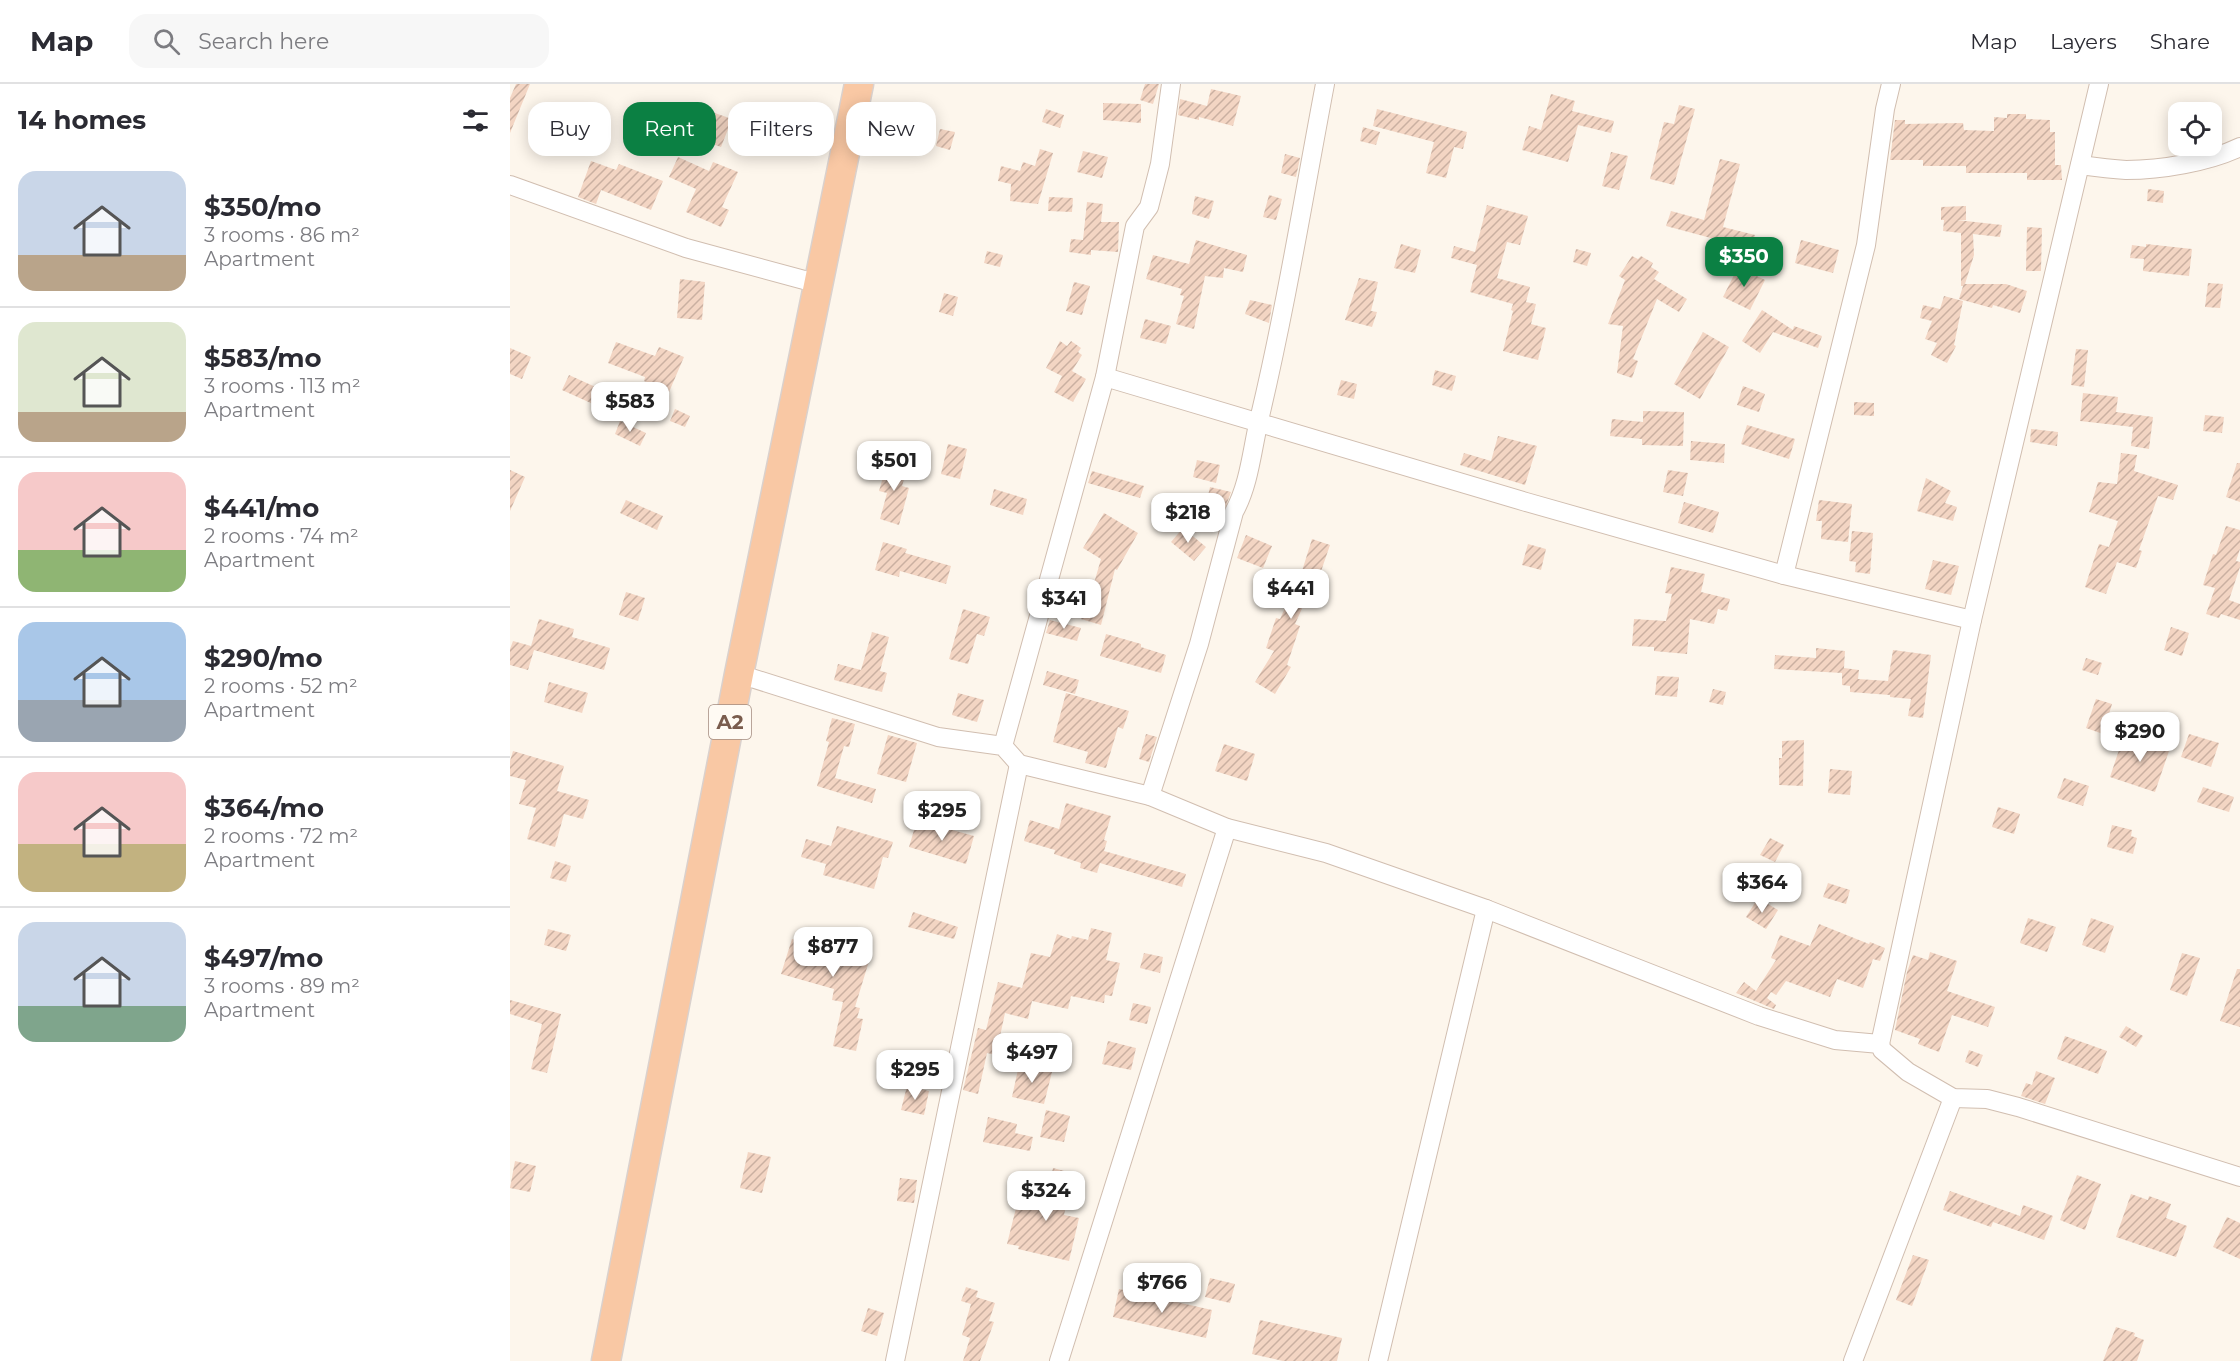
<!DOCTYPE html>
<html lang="en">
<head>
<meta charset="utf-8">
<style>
	body { margin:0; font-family:Montserrat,sans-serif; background:#f7f7f7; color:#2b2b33; height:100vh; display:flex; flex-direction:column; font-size:22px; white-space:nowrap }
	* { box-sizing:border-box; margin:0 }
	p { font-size:20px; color:#7c7c81 }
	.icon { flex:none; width:33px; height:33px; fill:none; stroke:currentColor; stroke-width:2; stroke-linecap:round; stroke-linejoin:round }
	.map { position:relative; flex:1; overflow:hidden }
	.side { display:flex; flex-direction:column; background:#fff; width:510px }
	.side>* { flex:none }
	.hud { position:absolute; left:18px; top:18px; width:570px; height:54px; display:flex; gap:12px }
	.controls { position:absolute; left:1658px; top:18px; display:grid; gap:12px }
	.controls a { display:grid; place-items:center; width:54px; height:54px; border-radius:12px; background:#fff; box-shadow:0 3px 15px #0003; font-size:30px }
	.price { position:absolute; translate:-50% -51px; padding:0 14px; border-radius:12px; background:#fff; color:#222; font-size:20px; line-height:39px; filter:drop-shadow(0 2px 3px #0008) }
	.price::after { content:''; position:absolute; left:50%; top:36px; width:18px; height:14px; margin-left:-9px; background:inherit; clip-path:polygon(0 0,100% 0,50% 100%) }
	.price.current { background:#0b8043; color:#fff }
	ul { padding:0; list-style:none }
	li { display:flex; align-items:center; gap:18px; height:150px; padding:0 18px }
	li+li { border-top:2px solid #e1e1e2 }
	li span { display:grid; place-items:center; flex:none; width:168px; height:120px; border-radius:18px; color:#555 }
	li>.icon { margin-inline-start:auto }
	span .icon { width:72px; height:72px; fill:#fffc; stroke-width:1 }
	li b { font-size:26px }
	h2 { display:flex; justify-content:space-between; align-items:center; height:72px; padding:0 18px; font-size:26px }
	.pill { padding:0 21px; border-radius:18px; background:#fff; box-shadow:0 3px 15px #0003; font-size:21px; line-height:54px }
	.pill.current { background:#0b8043; color:#fff }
	header { display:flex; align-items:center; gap:36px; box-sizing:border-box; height:84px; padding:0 30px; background:#fff; border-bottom:2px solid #e1e1e2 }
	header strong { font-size:28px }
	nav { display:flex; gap:33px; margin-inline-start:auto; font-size:21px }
	.search { width:420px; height:54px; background:#f7f7f7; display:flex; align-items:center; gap:15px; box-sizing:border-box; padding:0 21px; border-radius:18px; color:#7c7c81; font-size:22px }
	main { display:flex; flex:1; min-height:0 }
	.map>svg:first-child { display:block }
</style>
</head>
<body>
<header>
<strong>Map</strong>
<div class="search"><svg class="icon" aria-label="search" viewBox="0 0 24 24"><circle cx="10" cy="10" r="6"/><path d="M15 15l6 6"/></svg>Search here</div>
<nav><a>Map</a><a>Layers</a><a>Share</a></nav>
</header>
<main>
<section class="side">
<h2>14 homes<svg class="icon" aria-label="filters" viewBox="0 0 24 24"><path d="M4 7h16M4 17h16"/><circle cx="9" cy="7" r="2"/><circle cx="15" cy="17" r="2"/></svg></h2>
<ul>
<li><span style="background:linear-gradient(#c9d6e8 70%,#b9a48a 0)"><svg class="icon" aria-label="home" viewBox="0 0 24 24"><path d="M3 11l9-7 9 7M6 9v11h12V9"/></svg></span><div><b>$350/mo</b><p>3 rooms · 86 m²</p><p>Apartment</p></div></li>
<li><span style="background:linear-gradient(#dfe7d0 75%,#b9a48a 0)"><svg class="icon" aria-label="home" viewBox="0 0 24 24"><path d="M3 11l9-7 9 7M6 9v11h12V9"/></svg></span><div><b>$583/mo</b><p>3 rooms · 113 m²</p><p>Apartment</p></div></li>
<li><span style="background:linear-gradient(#f6c9c9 65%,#8fb573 0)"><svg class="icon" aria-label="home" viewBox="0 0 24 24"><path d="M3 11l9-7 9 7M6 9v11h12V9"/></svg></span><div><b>$441/mo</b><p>2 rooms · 74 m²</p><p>Apartment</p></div></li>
<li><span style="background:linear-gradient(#a9c7e8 65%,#9aa5b1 0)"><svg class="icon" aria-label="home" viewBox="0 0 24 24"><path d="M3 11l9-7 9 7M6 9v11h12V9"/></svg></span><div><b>$290/mo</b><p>2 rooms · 52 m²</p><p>Apartment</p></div></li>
<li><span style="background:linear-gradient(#f6c9c9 60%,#c2b280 0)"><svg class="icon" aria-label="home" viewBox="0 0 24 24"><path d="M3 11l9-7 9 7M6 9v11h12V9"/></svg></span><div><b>$364/mo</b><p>2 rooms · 72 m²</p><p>Apartment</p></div></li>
<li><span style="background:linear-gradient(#c9d6e8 70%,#7fa58c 0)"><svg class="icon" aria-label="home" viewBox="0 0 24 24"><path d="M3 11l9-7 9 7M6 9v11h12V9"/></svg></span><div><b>$497/mo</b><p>3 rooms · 89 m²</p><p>Apartment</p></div></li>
</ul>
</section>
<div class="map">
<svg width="1730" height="1277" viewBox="0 0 1730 1277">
	<defs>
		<pattern id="building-hatch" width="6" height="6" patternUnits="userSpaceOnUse" patternTransform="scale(1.5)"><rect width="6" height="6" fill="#f3d5c3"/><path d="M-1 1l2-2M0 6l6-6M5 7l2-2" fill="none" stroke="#cab0a1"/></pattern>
	</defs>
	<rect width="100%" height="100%" fill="#fdf6ec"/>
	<!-- building -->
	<g fill="url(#building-hatch)">
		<polygon points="6,0 20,0 0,49 0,14"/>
		<polygon points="635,0 649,0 643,20 630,16"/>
		<polygon points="701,5 731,12 723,42 689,33 689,36 668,31 670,15 697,22"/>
		<polygon points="1041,10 1065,17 1062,27 1104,37 1101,49 1068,41 1058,78 1012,66 1019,42 1031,46"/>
		<polygon points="593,19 631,20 631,39 593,36"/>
		<polygon points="1169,21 1185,25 1164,101 1140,95 1154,38 1164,40"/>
		<polygon points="536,25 554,31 550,44 532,38"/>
		<polygon points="867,25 957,48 953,65 944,63 936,94 916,89 924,58 863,42"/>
		<polygon points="199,27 222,35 211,63 189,55"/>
		<polygon points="1497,30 1516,30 1516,35 1540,36 1540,48 1545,48 1545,81 1551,81 1552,96 1517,96 1517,89 1456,89 1456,82 1413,82 1413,76 1380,76 1385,36 1395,36 1395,40 1453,39 1454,46 1484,47 1484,33 1497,34"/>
		<polygon points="853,43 870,48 866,61 850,57"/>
		<polygon points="430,45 445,48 440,66 426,62"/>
		<polygon points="530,65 543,69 528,120 500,117 501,100 488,97 491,82 510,87 513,78 525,82"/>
		<polygon points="573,67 598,73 592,94 567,88"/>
		<polygon points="1101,68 1118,72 1109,106 1092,102"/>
		<polygon points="775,70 790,74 786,93 771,89"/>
		<polygon points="168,73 199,87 203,78 228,88 212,123 219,126 211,143 176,128 186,105 159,93"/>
		<polygon points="1210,75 1230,80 1213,143 1245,151 1241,167 1212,159 1212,157 1156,142 1161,127 1194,136"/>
		<polygon points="81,77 106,86 109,80 153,97 141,126 91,106 86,120 68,113"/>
		<polygon points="1638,105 1654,107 1653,119 1637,117"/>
		<polygon points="759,111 772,115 766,136 753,133"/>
		<polygon points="685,112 704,117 699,135 682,130"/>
		<polygon points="539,113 563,114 562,128 538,127"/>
		<polygon points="577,118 593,120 591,138 609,138 608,168 581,166 581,171 559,168 561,155 573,156"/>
		<polygon points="977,121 1018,132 1010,161 997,158 987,194 1020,203 1016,218 1026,220 1021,240 1036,244 1028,276 993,267 1003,227 1001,226 1003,220 960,208 967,181 941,174 944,162 965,168"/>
		<polygon points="1456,122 1456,136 1447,136 1492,141 1490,153 1463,150 1464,171 1455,200 1496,200 1517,207 1510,229 1483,221 1482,224 1449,215 1453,202 1451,202 1451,149 1433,147 1434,136 1431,136 1431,123"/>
		<polygon points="1517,143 1532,144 1531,187 1516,187"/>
		<polygon points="686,156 737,171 733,188 714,184 713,194 695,192 684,245 666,240 674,212 670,211 672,205 636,195 643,171 679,180"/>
		<polygon points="1291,156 1329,166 1323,189 1285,179"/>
		<polygon points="891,160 911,166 905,189 884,184"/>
		<polygon points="1636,160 1682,165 1679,192 1633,187 1634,175 1620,174 1622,161 1636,163"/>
		<polygon points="1066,165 1081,169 1077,182 1063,178"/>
		<polygon points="477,167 493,171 490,183 474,179"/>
		<polygon points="1122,172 1128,175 1131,172 1143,179 1141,183 1149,188 1144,195 1177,215 1169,228 1147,215 1123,275 1128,277 1122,294 1107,289 1113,242 1098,240 1115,196 1109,192"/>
		<polygon points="1228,183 1255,196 1240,226 1213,213"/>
		<polygon points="849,194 868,198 861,227 867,228 862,243 835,236"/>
		<polygon points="170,195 195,198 192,236 167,234"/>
		<polygon points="564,198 580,202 572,231 556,227"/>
		<polygon points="1698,199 1713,200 1710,224 1695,223"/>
		<polygon points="434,209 448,213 443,232 429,228"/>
		<polygon points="1434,212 1453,217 1444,261 1446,262 1437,279 1421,271 1427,259 1415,255 1422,237 1410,234 1413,221 1430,225"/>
		<polygon points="740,216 762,221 759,239 735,230"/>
		<polygon points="1252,226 1283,246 1284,242 1312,252 1308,264 1263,248 1250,269 1232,257"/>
		<polygon points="635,235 661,242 656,260 630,254"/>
		<polygon points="1193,248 1219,263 1190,315 1164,300"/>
		<polygon points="550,257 557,262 561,257 571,264 568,268 572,271 562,287 576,295 563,318 544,308 552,292 536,284"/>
		<polygon points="106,258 145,272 149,263 174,273 159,308 134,297 135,293 98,279"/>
		<polygon points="0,264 21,273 12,295 0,290"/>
		<polygon points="1566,265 1578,266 1574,303 1561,301"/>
		<polygon points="925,286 946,292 942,307 922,301"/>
		<polygon points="59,291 112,315 105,330 52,306"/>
		<polygon points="831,296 847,300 844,315 827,311"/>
		<polygon points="1233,302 1255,310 1249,328 1227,321"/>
		<polygon points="1573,309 1608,313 1606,328 1643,333 1639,365 1621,362 1623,343 1570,337"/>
		<polygon points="1344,318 1364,319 1364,332 1344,331"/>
		<polygon points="165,325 180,332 175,343 160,337"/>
		<polygon points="1133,327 1174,328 1173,362 1132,361 1132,355 1100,352 1102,335 1133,338"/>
		<polygon points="1695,331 1714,333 1712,349 1693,347"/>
		<polygon points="110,337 136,349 130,362 105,350"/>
		<polygon points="1237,341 1285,355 1279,375 1231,360"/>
		<polygon points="1521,345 1548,348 1547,362 1520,358"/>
		<polygon points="988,352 1027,362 1015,401 950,381 954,369 981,377"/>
		<polygon points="1181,357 1215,360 1214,379 1180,376"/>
		<polygon points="438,360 457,365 450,395 431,390"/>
		<polygon points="1611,369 1627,371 1624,387 1668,401 1663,416 1648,412 1629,466 1632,467 1626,484 1607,478 1596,510 1575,503 1589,460 1599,463 1608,437 1579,428 1588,398 1607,400"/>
		<polygon points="378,376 398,382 392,402 399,404 389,441 370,435 377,409 369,407"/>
		<polygon points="687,376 710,381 706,399 683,393"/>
		<polygon points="1727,379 1730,379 1730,418 1716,413"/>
		<polygon points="0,386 15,393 0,427"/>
		<polygon points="1158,386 1178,389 1173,412 1153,408"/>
		<polygon points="582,387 634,402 630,414 578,399"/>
		<polygon points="1416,394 1441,407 1435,419 1447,423 1443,437 1407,427"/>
		<polygon points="700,403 721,408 708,444 692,438"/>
		<polygon points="484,405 517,415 513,431 480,421"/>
		<polygon points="116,416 153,432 147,446 110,429"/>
		<polygon points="1309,416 1342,420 1338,458 1311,455 1312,437 1306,437"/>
		<polygon points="1174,418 1209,428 1203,449 1168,439"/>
		<polygon points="594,429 628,449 607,486 605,485 591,541 571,535 578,513 580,513 591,475 573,464"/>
		<polygon points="1716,442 1730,446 1730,465 1726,477 1730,478 1730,483 1719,516 1730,520 1730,536 1711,530 1709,534 1696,530 1705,504 1693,501 1703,470 1706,471"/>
		<polygon points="673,444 696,463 684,477 661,458"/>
		<polygon points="1342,447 1363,449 1360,490 1345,488 1346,478 1339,477"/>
		<polygon points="736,451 762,462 753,484 727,474"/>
		<polygon points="802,455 820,461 807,499 804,498 785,540 790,542 777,581 781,583 765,610 745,598 764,567 756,564 766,534 770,535 792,487"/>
		<polygon points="373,458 397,465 395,469 441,482 436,500 390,487 389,493 365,486"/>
		<polygon points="1018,460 1036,465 1031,486 1012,481"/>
		<polygon points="1423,476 1449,482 1441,511 1415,505"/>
		<polygon points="1161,483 1195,490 1191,508 1220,515 1217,527 1208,525 1204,540 1180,535 1177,570 1144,567 1144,563 1122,562 1124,535 1156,537 1162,510 1155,509"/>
		<polygon points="116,508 135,514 128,537 109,531"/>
		<polygon points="453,525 480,533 474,552 467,550 458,580 439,575"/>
		<polygon points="29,535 64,545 62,553 100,564 94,586 24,566 18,586 0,581 0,565 3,557 21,562"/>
		<polygon points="540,536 571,544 567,557 536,549"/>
		<polygon points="1661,543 1679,549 1672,572 1654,566"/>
		<polygon points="362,548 379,553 370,587 377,589 372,608 324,596 328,580 351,586"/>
		<polygon points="596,550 631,560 631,563 656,571 651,589 590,572"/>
		<polygon points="1306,564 1335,567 1334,584 1349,586 1348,595 1378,597 1383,566 1421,571 1413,634 1398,632 1401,615 1380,613 1380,611 1340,608 1340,602 1332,601 1332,589 1264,585 1265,571 1306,574"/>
		<polygon points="1576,574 1592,579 1588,591 1572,586"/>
		<polygon points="537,587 569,596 565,610 533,601"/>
		<polygon points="1147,592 1169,593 1167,613 1145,611"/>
		<polygon points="39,598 78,609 72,629 34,618"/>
		<polygon points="1203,605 1216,608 1213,621 1199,618"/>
		<polygon points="448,609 474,616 467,638 442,631"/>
		<polygon points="556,609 619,627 613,645 608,643 596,684 575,679 578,668 543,658"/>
		<polygon points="1586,615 1602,620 1593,650 1576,644"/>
		<polygon points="322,634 345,640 339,663 334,662 325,694 366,705 362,719 307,702 319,658 316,657"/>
		<polygon points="636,650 647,653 639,678 629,675"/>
		<polygon points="1679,650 1709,659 1701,683 1671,673"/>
		<polygon points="378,651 407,659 396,698 367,690"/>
		<polygon points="1628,652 1646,658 1645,662 1659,667 1645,708 1600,693 1613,654 1626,659"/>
		<polygon points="1294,656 1293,702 1269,701 1269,674 1272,674 1272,657"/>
		<polygon points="714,660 745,670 737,697 705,687"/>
		<polygon points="3,667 54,682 47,707 79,716 73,735 54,730 45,763 17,755 26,724 9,720 16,696 0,692 0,677"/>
		<polygon points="1320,685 1342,687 1340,711 1318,709"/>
		<polygon points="1554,694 1579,702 1573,722 1547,714"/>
		<polygon points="1693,703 1724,713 1719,728 1687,718"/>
		<polygon points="556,719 601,732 594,756 597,757 594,767 676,790 672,803 590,779 587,789 570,784 571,779 544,770 545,766 514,757 520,736 549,745"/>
		<polygon points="1488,723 1510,730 1504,750 1482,743"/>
		<polygon points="407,736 464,752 456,780 399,763"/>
		<polygon points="1602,741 1622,746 1621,752 1627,754 1623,770 1597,763"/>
		<polygon points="327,742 383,758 378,774 373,773 364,805 313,791 316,780 291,773 296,755 321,762"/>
		<polygon points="1260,754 1274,761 1265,778 1250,771"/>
		<polygon points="45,777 61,782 56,798 40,794"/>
		<polygon points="1318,799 1340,806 1336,820 1313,813"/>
		<polygon points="1248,814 1268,826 1256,845 1236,833"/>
		<polygon points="403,828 448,843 444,855 398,843"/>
		<polygon points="1518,834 1546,843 1537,868 1510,859"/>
		<polygon points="1581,834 1604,842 1595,869 1572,861"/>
		<polygon points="1309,840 1359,860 1360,858 1375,864 1370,877 1363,875 1353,904 1327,895 1320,913 1276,897 1266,911 1261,908 1257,914 1266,921 1264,925 1226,909 1234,898 1246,907 1266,876 1261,874 1270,851 1300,862"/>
		<polygon points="322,844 348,851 342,872 359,877 345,923 350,924 347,934 353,935 346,967 323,962 333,918 322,916 324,905 271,890 282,855 316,865"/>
		<polygon points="581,844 602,849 596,876 610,879 602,912 595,911 594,919 561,912 558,925 522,917 518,935 495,929 486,971 477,969 468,1010 453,1006 468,944 476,946 488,898 512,904 521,869 540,873 547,850 561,855 562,852 578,856"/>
		<polygon points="38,845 61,851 56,867 34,861"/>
		<polygon points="1420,868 1447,877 1437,907 1485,923 1478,943 1442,931 1429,968 1408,960 1410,955 1385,946 1397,888 1403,871 1418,876"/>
		<polygon points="634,869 653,873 650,889 630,884"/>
		<polygon points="1672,869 1690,874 1677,912 1660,906"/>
		<polygon points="1727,885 1730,885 1730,943 1710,937"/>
		<polygon points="0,916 51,930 37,989 21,985 32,940 0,930"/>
		<polygon points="623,919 641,923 637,940 619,936"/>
		<polygon points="1616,942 1633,952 1626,963 1609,953"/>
		<polygon points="1555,952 1597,967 1588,990 1547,975"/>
		<polygon points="598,957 626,964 621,986 592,980"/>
		<polygon points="1459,966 1473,971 1468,983 1455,978"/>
		<polygon points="374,971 396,976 393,989 371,984"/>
		<polygon points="509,981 542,988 534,1020 502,1013"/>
		<polygon points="1526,987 1545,994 1535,1020 1511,1012 1516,999 1522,1001"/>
		<polygon points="397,1002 419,1007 414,1031 391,1026"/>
		<polygon points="536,1026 560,1032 554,1058 530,1053"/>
		<polygon points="478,1033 507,1040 505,1049 523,1053 520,1067 473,1058"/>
		<polygon points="238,1068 261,1073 252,1109 230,1104"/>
		<polygon points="5,1077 26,1082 20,1108 0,1104"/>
		<polygon points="543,1084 558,1088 553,1106 559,1108 554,1131 569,1134 559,1177 508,1165 509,1162 497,1160 506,1124 517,1126 518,1123 524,1124 530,1101 539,1103"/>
		<polygon points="1567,1091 1591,1100 1575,1146 1550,1136"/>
		<polygon points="390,1094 407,1096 404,1119 387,1117"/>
		<polygon points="1440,1107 1510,1132 1513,1121 1543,1132 1534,1156 1483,1138 1481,1143 1433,1126"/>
		<polygon points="1621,1110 1638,1116 1639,1112 1661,1120 1656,1134 1677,1142 1666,1173 1606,1153"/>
		<polygon points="1717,1133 1730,1139 1730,1175 1703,1163"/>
		<polygon points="1403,1171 1419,1176 1402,1222 1386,1216"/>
		<polygon points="700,1194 725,1200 720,1219 695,1213"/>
		<polygon points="456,1203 468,1207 466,1213 485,1219 479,1237 484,1238 470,1277 453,1277 460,1254 452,1251 461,1220 451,1217"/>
		<polygon points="609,1205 702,1226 696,1254 603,1233"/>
		<polygon points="358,1224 374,1229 367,1252 351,1247"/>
		<polygon points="750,1236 832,1254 827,1277 773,1277 742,1270"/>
		<polygon points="1606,1243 1625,1249 1624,1252 1634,1256 1627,1277 1593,1277"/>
	</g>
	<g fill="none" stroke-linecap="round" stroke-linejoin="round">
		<!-- minor casing -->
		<g stroke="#d1beb0" stroke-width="20">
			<g id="minor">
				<path d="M 1570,81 C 1585,83 1601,85 1616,86 C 1651,86 1699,78 1730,63"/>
				<polyline points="0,101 176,164 309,200"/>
				<polyline points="595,293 1016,418 1274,491 1462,536"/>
				<polyline points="1274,491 1356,161 1375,25 1381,0"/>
				<polyline points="229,590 428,653 493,662 509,680 640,712 717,744 816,769 976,825 1249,932 1325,956 1370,960 1372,966 1398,988 1443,1014 1477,1015 1508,1023 1730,1093"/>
				<polyline points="493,662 595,293 625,142 639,123 650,80 661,0"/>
				<path d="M 640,712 L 689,560 L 724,428 C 740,399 742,364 750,332 C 776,222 794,111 815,0"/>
				<polyline points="1370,960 1462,536 1589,0"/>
				<polyline points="385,1277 509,680"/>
				<polyline points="549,1277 717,744"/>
				<polyline points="868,1277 976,825"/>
				<polyline points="1343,1277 1443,1014"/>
			</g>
		</g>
		<!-- trunk casing -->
		<g stroke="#dad1cd" stroke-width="31">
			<polyline id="trunk" points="96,1277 229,590 349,0"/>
		</g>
		<!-- minor -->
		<use href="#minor" stroke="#fff" stroke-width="18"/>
		<!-- trunk -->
		<use href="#trunk" stroke="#f9c8a4" stroke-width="28"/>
	</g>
	<g text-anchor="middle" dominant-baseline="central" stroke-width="4.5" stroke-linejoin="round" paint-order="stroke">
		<!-- shield labels -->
		<rect fill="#fffaf3" stroke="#a28b7f" stroke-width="1.5" x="199" y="621" width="42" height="34" rx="4.5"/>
		<g font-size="20" font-weight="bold" fill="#7a5c4d">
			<text x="220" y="638">A2</text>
		</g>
	</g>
</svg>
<div class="controls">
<a><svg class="icon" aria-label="locate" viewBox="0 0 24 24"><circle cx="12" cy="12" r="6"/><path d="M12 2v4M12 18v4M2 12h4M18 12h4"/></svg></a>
</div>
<b class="price current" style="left:1234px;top:204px">$350</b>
<b class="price" style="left:120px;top:349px">$583</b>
<b class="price" style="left:384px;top:408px">$501</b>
<b class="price" style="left:678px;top:460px">$218</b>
<b class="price" style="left:781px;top:536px">$441</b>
<b class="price" style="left:554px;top:546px">$341</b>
<b class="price" style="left:1630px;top:679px">$290</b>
<b class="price" style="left:432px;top:758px">$295</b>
<b class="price" style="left:1252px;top:830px">$364</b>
<b class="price" style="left:323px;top:894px">$877</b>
<b class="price" style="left:522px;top:1000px">$497</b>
<b class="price" style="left:405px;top:1017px">$295</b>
<b class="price" style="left:536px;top:1138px">$324</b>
<b class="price" style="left:652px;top:1230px">$766</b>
<div class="hud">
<a class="pill">Buy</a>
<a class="pill current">Rent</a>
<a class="pill">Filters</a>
<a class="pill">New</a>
</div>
</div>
</main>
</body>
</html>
